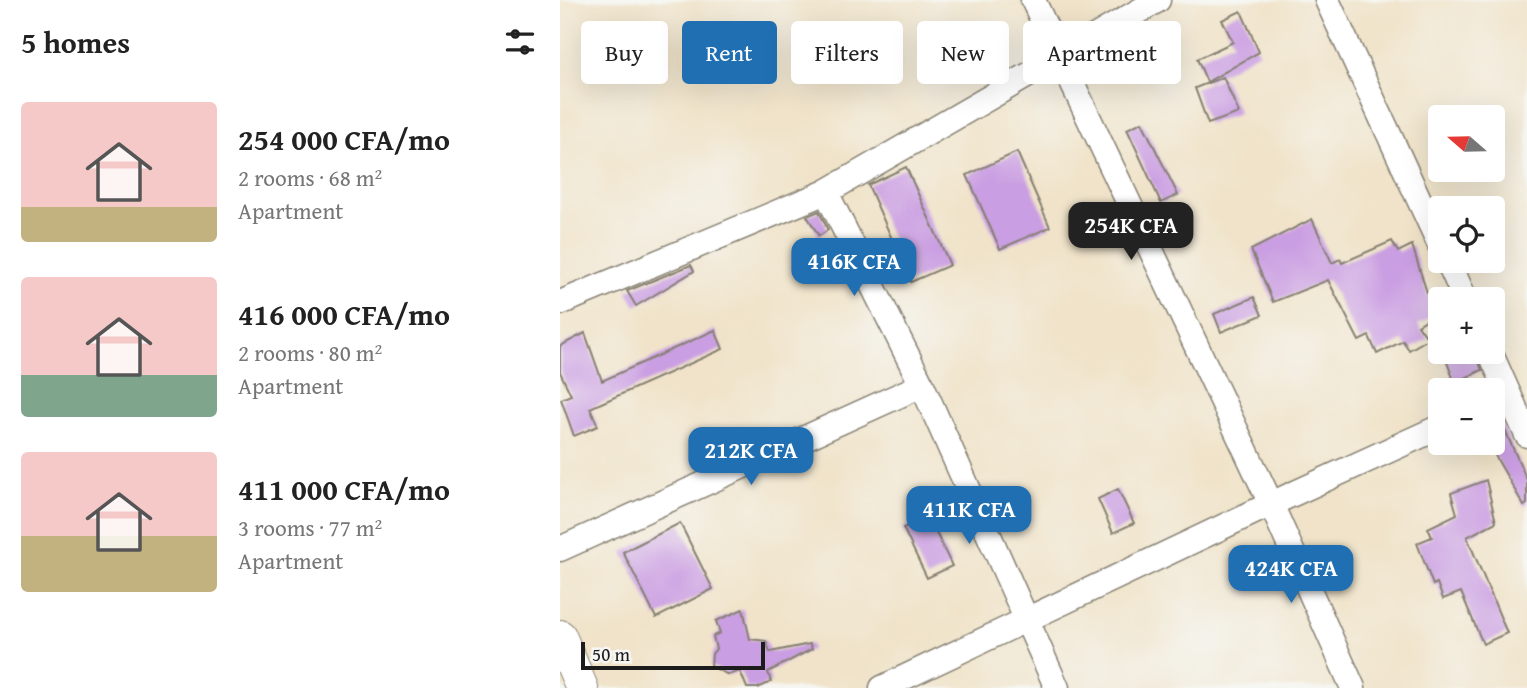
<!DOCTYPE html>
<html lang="en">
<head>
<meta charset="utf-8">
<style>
	body { margin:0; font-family:"Gentium Book Plus",serif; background:#f6f6f6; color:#222; height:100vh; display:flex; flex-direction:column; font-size:26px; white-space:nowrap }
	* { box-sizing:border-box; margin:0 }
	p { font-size:23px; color:#767676 }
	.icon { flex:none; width:38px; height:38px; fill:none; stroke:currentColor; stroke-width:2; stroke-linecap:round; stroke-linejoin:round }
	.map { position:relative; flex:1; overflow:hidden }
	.side { display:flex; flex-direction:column; background:#fff; width:560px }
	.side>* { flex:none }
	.top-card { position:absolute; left:21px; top:21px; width:665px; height:63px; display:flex; gap:14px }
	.needle { width:46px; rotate:290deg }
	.tools { position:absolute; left:868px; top:105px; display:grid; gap:14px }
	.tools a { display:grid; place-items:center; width:77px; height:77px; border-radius:7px; background:#fff; box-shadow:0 7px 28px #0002; font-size:35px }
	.scale { position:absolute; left:21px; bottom:18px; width:184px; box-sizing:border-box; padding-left:7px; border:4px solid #1c1c1c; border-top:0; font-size:19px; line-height:24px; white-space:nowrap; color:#1c1c1c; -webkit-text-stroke:5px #f6f6f2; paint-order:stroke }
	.price { position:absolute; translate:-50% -60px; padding:0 16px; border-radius:14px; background:#1f6fb2; color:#fff; font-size:23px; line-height:46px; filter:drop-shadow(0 2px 4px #0008) }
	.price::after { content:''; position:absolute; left:50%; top:42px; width:21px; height:16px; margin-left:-10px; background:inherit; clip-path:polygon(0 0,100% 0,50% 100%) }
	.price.on { background:#222; color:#fff }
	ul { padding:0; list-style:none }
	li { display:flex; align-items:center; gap:21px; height:175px; padding:0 21px }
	li span { display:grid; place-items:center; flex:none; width:196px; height:140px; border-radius:7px; color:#555 }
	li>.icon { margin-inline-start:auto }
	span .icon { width:84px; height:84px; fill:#fffc; stroke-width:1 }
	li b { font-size:30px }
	h2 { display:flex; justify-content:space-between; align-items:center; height:84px; padding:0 21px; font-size:30px }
	.pill { padding:0 24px; border-radius:7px; background:#fff; box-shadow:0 7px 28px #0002; font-size:24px; line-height:63px }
	.pill.on { background:#1f6fb2; color:#fff }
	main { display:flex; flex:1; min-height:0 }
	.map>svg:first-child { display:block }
</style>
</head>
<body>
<main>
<section class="side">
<h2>5 homes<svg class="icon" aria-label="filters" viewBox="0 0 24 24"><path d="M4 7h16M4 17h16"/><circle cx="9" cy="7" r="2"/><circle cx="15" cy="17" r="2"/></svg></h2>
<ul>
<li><span style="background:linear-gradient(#f6c9c9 75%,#c2b280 0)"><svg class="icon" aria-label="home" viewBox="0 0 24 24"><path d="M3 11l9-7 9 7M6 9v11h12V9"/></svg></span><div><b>254 000 CFA/mo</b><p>2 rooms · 68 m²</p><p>Apartment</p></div></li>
<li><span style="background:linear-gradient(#f6c9c9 70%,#7fa58c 0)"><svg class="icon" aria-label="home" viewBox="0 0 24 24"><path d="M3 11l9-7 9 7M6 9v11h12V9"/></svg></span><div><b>416 000 CFA/mo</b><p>2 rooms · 80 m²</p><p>Apartment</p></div></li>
<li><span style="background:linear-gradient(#f6c9c9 60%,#c2b280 0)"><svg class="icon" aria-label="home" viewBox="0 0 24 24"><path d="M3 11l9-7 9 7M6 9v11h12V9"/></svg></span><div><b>411 000 CFA/mo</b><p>3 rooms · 77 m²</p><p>Apartment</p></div></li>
</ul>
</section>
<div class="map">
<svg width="967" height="688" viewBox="0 0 967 688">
	<rect width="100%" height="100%" fill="#f6f6f2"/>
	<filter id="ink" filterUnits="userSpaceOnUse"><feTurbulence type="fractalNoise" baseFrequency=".0143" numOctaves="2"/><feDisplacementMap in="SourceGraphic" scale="14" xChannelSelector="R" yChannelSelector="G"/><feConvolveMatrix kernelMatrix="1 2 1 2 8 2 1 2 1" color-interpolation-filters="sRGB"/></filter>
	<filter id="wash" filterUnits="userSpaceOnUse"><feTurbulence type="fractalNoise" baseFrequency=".00686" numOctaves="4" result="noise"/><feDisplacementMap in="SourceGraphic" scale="28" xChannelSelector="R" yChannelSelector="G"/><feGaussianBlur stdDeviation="1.57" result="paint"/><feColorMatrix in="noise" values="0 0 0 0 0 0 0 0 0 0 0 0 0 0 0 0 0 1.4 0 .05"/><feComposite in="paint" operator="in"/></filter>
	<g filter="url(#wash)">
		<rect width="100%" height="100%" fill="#f0e3c9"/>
		<g id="blocks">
			<!-- building -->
			<g fill="#ca9ee2">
				<polygon points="681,11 699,52 647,82 637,59 673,42 662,20"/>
				<polygon points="663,77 679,113 648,124 635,88"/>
				<polygon points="582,122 618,195 601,203 567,129"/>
				<polygon points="457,152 490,227 440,249 407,175"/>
				<polygon points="346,167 390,265 351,282 308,185"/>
				<polygon points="259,211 268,230 259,236 247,216"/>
				<polygon points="752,219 772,263 780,259 782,263 832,241 838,252 852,245 874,315 858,325 868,339 849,350 843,341 817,354 809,336 799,341 768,280 713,302 691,250"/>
				<polygon points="131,265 134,271 76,306 67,291"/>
				<polygon points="694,297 702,315 661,332 654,314"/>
				<polygon points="155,330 163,349 30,408 38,426 14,436 1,399 11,395 0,372 0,346 25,333 42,381"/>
				<polygon points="883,352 915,352 922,370 895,383"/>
				<polygon points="933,403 967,480 967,504 964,506 933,452"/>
				<polygon points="926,480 936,522 907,537 947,633 923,644 901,592 883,599 877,583 873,585 857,543 872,537 868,528 897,514 891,493"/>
				<polygon points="558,489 574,523 553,533 538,499"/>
				<polygon points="368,516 392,566 367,578 343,528"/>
				<polygon points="120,523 153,589 96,618 63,552"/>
				<polygon points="183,609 190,639 206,641 210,652 250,644 252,649 208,672 211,682 198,688 187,688 180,671 168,675 151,666 152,654 156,649 153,636 160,633 156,621"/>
			</g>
		</g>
	</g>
	<g filter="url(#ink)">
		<use href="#blocks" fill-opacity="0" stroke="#868072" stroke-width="2"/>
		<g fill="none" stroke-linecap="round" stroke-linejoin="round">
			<!-- minor casing -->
			<g stroke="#868072" stroke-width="27">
				<g id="minor">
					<polyline points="473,0 711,504 793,688"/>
					<polyline points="767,0 880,245"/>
					<polyline points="266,192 362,385 497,688"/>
					<polyline points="888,261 905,299"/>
					<polyline points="0,303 266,192 598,0"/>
					<polyline points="930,352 967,435"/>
					<polyline points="0,549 362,385"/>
					<polyline points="322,688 711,504 880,427"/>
				</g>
			</g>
			<!-- tertiary casing -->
			<g stroke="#868072" stroke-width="34">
				<polyline id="tertiary" points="0,636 22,688"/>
			</g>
			<!-- minor -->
			<use href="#minor" stroke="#fff" stroke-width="24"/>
			<!-- tertiary -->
			<use href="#tertiary" stroke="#fff" stroke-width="32"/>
		</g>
	</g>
</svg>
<div class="tools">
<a><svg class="needle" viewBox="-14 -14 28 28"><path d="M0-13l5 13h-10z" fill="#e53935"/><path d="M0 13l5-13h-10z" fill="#767676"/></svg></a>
<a><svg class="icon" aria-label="locate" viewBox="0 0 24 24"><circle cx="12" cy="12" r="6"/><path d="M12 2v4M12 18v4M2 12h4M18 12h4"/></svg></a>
<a>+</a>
<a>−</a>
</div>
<div class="scale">50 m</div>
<b class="price on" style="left:571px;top:262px">254K CFA</b>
<b class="price" style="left:294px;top:298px">416K CFA</b>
<b class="price" style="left:191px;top:487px">212K CFA</b>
<b class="price" style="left:409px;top:546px">411K CFA</b>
<b class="price" style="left:731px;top:605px">424K CFA</b>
<div class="top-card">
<a class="pill">Buy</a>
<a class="pill on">Rent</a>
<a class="pill">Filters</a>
<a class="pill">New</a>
<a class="pill">Apartment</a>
</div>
</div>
</main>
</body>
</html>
